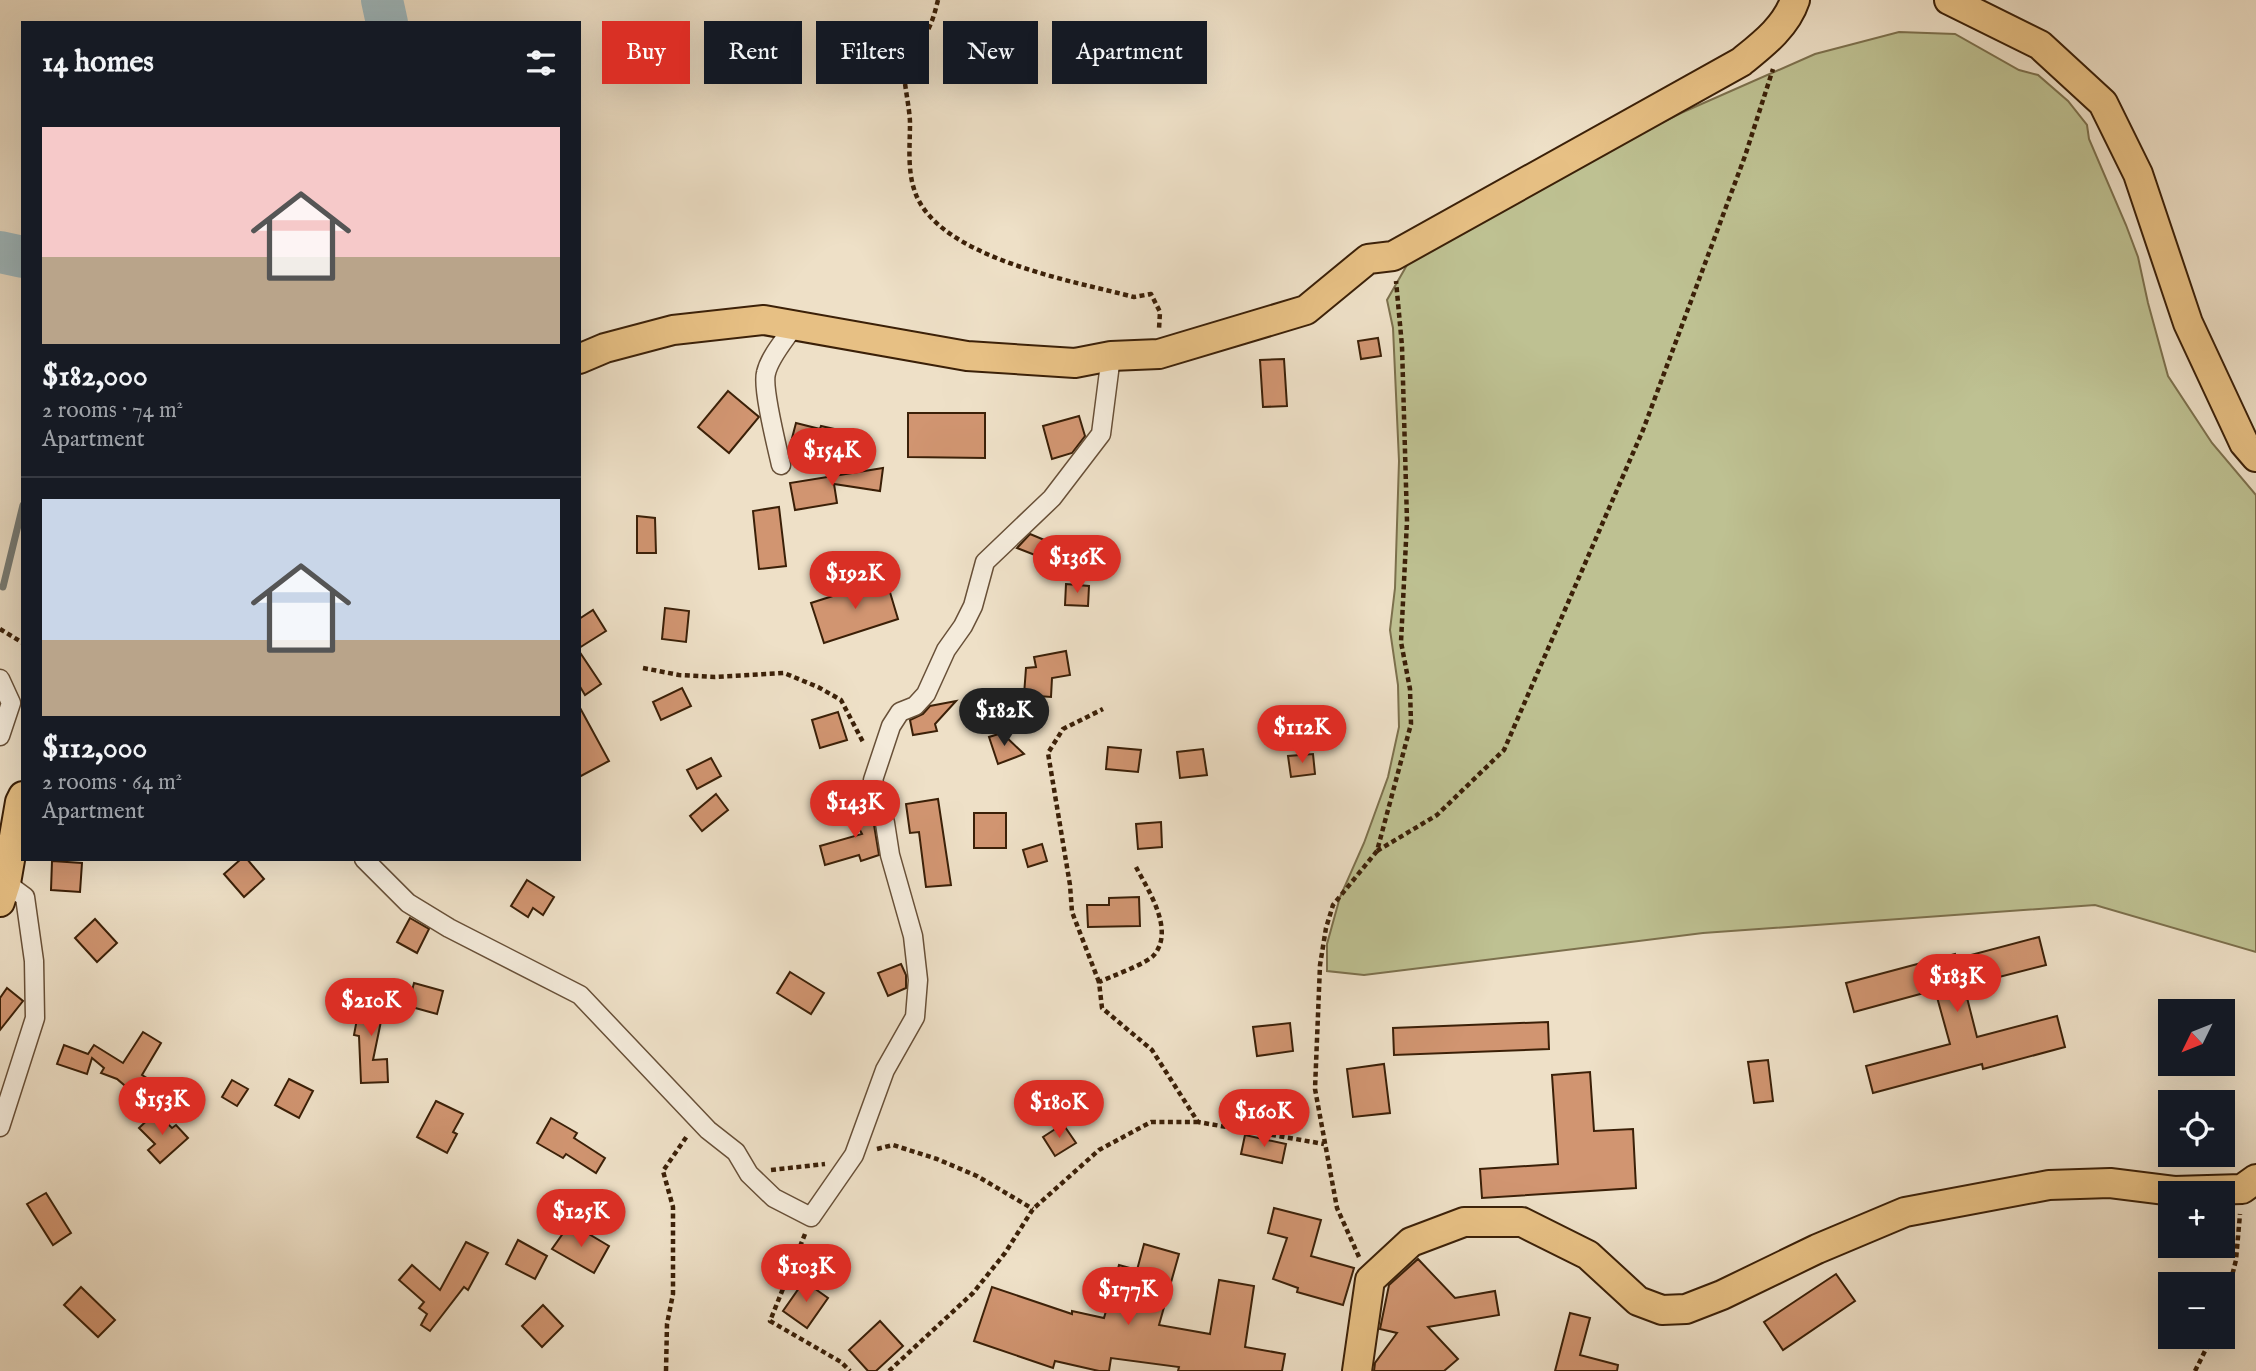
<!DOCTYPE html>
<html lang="en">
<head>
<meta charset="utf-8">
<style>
	body { margin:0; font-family:"IM FELL English",serif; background:#242831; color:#f1f3f6; height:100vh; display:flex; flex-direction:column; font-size:26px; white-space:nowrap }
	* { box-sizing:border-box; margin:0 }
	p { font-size:23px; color:#9ea1a6 }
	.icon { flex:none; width:38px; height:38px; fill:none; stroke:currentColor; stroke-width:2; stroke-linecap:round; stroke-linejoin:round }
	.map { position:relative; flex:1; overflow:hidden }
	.side { position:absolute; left:21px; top:21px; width:560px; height:840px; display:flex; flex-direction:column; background:#171b24; border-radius:0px; box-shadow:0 7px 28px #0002 }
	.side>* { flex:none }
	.banner { position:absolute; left:602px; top:21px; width:665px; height:63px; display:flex; gap:14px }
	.needle { width:46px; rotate:227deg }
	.fabs { position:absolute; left:2158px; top:999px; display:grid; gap:14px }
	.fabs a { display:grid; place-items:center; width:77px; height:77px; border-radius:0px; background:#171b24; box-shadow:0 7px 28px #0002; font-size:35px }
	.price { position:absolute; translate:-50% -60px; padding:0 16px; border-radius:24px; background:#d93025; color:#fff; font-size:23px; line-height:46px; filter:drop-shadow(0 2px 4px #0008) }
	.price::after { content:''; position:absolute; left:50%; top:42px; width:21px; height:16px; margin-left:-10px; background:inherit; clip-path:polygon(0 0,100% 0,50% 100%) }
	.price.selected { background:#222; color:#fff }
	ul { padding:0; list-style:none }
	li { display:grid; align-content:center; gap:14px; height:371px; padding:0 21px }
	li+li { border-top:2px solid #363941 }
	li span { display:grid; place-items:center; height:217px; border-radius:0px; color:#555 }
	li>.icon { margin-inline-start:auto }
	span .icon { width:126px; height:126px; fill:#fffc; stroke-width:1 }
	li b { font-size:30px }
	h2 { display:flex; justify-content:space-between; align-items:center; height:84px; padding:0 21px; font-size:30px }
	.pill { padding:0 24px; border-radius:0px; background:#171b24; box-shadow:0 7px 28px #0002; font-size:24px; line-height:63px }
	.pill.selected { background:#d93025; color:#fff }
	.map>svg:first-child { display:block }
</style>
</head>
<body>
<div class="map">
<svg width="2256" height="1371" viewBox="0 0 2256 1371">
	<rect width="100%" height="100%" fill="#eee0c7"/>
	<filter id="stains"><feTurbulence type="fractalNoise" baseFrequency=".00286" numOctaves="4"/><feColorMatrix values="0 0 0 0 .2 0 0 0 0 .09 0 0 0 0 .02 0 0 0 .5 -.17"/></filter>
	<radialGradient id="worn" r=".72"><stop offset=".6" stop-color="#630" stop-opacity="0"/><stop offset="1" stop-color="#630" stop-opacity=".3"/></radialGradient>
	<!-- green -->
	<polygon fill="#bec192" stroke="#7c704d" stroke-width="2" points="1899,32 1955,34 2019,70 2038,75 2068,101 2087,125 2089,139 2126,225 2138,257 2148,303 2168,376 2212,443 2256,495 2256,952 2095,905 1703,933 1364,975 1327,971 1327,944 1340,897 1364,843 1388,777 1399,727 1398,685 1390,630 1395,588 1399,461 1393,328 1387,300 1419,244 1681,113 1815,54"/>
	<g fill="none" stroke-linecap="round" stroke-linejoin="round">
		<!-- stream -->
		<polyline stroke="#777c76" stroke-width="7" points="3,587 23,505"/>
		<!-- river -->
		<g stroke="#9fbac0" stroke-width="42">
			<polyline points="382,0 387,23"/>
			<polyline points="0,252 23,257"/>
		</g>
	</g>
	<!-- building -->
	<g fill="#d19571" stroke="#3b2008" stroke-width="2">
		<polygon points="1378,338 1381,356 1361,359 1358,341"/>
		<polygon points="1284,359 1287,406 1263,407 1260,360"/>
		<polygon points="728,391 759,417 729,453 698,427"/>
		<polygon points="908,413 985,413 985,458 908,457"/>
		<polygon points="1079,416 1085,436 1072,453 1052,459 1043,426"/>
		<polygon points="796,423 820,429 821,426 839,430 834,452 791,442"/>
		<polygon points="883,468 880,491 834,484 837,503 795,510 790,483"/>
		<polygon points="779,507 786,566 759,569 753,511"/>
		<polygon points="637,516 655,518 656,553 637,553"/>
		<polygon points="1030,534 1047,541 1040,557 1017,548"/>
		<polygon points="886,579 898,619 824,643 811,603"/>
		<polygon points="1066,584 1089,586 1088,606 1065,605"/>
		<polygon points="665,608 689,611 686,642 662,639"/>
		<polygon points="593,610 606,631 579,648 579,619"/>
		<polygon points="579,651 601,684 585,695 579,685"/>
		<polygon points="1066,651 1070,675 1052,678 1051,697 1024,695 1026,668 1036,667 1034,657"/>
		<polygon points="682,688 691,706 661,720 653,702"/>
		<polygon points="956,701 935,724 937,731 913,735 910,720 923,714 930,706"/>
		<polygon points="579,706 609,761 579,777"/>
		<polygon points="838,712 847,740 820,748 812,720"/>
		<polygon points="1002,733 1024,754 998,764 989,737"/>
		<polygon points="1108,747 1141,750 1138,772 1106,769"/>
		<polygon points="1203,749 1207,775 1180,778 1177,752"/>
		<polygon points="1313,754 1315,774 1291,777 1288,756"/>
		<polygon points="711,758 721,776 697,789 687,770"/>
		<polygon points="716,794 728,810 702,831 690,816"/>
		<polygon points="938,799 951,885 926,887 919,832 910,833 906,804"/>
		<polygon points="866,802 874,825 879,855 861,861 859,855 825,865 820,846 862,834 849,810"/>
		<rect x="974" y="813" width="32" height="35"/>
		<polygon points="1161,822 1162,847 1138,849 1136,824"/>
		<polygon points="1042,844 1047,861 1028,867 1023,850"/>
		<polygon points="241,859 247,859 264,879 244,897 224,874"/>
		<polygon points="52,861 82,863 80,892 51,890"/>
		<polygon points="527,880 554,897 543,915 533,908 528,917 511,906"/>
		<polygon points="1139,897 1140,926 1088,927 1087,905 1109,905 1109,898"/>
		<polygon points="410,918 429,929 417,953 397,942"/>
		<polygon points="95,919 117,943 97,962 75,938"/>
		<polygon points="2039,937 2046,965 1964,986 1977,1037 2057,1016 2065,1047 1983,1069 1982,1064 1873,1093 1866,1066 1950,1044 1935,990 1854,1012 1846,983 1955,954 1956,959"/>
		<polygon points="901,964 906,975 906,988 888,996 878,973"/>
		<polygon points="790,972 824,993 811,1014 777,993"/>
		<polygon points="414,983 443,991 437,1014 408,1006"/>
		<polygon points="7,988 23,1001 0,1030 0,998"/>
		<polygon points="362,992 386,997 373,1060 387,1059 388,1082 361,1083 359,1036 354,1035"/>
		<polygon points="1548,1022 1549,1049 1394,1055 1393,1028"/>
		<polygon points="1290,1023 1293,1051 1257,1056 1253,1027"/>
		<polygon points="143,1032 161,1043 142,1075 158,1085 155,1092 134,1085 130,1090 117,1079 101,1073 104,1068 92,1058 87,1074 57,1064 64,1045 88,1054 94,1045 123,1063"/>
		<polygon points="1768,1060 1773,1101 1754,1103 1748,1062"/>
		<polygon points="1384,1064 1390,1113 1353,1117 1347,1069"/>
		<polygon points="1590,1072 1594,1131 1633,1129 1636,1188 1482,1198 1480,1169 1558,1164 1552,1075"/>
		<polygon points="289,1079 313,1091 299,1118 275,1105"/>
		<polygon points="232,1080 248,1089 237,1106 222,1097"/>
		<polygon points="436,1101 463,1114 453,1132 457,1134 447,1153 417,1137"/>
		<polygon points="156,1112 172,1128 176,1125 188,1138 160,1163 148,1150 155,1144 139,1128"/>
		<polygon points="551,1118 577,1133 574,1138 605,1158 596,1173 566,1154 563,1158 537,1143"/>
		<polygon points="1063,1124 1076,1143 1055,1156 1043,1137"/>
		<polygon points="1245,1135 1286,1144 1282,1163 1241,1154"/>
		<polygon points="46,1193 71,1233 53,1245 27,1204"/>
		<polygon points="1274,1208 1321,1220 1311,1256 1354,1268 1343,1305 1297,1292 1298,1288 1273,1279 1287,1238 1268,1233"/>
		<polygon points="569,1225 585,1237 587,1233 609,1246 594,1273 552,1249"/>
		<polygon points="518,1240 547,1256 535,1279 506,1264"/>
		<polygon points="466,1242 488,1253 468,1290 464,1287 430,1331 421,1325 427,1314 419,1308 424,1302 399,1280 412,1265 440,1290"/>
		<polygon points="1144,1244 1179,1254 1159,1325 1210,1334 1219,1280 1254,1286 1245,1347 1285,1354 1282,1371 1178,1371 1179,1367 1111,1358 1109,1371 1099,1371 1055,1361 1053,1368 974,1341 992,1287 1072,1314 1072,1311 1104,1318 1119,1265 1137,1270"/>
		<polygon points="1418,1259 1455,1298 1495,1291 1499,1315 1428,1327 1458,1359 1444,1371 1374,1371 1375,1363 1397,1333 1380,1329 1389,1285"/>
		<polygon points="1836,1274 1855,1301 1783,1350 1764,1322"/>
		<polygon points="804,1281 828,1298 807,1328 783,1311"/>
		<polygon points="81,1287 115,1320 98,1337 64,1305"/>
		<polygon points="543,1305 563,1326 542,1347 522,1326"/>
		<polygon points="1570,1313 1590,1318 1580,1355 1618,1365 1617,1371 1555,1371"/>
		<polygon points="880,1321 903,1346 876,1371 868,1371 849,1350"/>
	</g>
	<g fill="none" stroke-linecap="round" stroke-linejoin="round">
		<!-- street casing -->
		<g stroke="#685038" stroke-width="21">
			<g id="street">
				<path d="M 781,465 C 777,447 762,388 766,373 C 770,356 785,340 794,326"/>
				<polyline points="0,679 11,703 0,736"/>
				<polyline points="364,859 408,903 449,928 580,995 708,1130 736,1152 749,1174 774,1198 811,1217 854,1155 885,1070 915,1017 918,980 913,936 890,855 885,823 873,780 891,726 900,712 915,706 926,694 946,650 963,626 973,606 985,562 1052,498 1101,434 1111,356"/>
				<polyline points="0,1127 35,1018 34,961 25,897 6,883 3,877"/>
			</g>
		</g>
		<!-- primary casing -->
		<g stroke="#3b2008" stroke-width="32">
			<g id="primary">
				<polyline points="1949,0 2040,45 2103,103 2138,174 2188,323 2244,443 2256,457"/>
				<path d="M 579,359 L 605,348 L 673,330 L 764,320 L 967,356 L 1075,363 L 1111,356 L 1159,354 L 1306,310 L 1368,259 L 1393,256 L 1741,62 C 1762,45 1786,27 1795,0"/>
				<polyline points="0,902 6,883 20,802 23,796"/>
				<polyline points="1357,1371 1370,1280 1411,1242 1464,1222 1522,1222 1588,1255 1638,1301 1662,1310 1686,1309 1722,1295 1817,1249 1905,1212 2049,1185 2110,1183 2174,1191 2242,1189 2256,1179"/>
			</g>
		</g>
		<!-- path -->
		<g stroke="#3b2008" stroke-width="4.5" stroke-dasharray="5 3.5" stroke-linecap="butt">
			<path d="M 938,0 C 935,12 932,24 925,35 C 918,46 908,50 904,65 C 902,74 910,109 910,123 C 910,145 907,170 915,192 C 938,258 1073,281 1134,297 L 1151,294 L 1160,312 L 1159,329"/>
			<polyline points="0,629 23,643"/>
			<polyline points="643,668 679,675 715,677 784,673 818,687 841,700 863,742"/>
			<polyline points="1377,851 1437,815 1504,750 1643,430 1745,156 1773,69"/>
			<path d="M 1136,867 C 1148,890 1175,930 1154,955 C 1148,963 1110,977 1099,982 L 1102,1008 L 1152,1050 L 1198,1122 L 1324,1144"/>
			<polyline points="1099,982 1072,912 1070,885 1048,753 1063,729 1103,709"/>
			<polyline points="877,1149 893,1145 937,1159 977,1176 1033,1209"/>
			<polyline points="771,1170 825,1164"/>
			<polyline points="805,1234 770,1321 841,1362 850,1371"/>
			<polyline points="1359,1257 1337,1208 1315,1089 1320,965 1326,928 1333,905 1377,851 1411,724 1410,689 1401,642 1407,521 1402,346 1396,281"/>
			<polyline points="2222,1315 2236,1260 2240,1214"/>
			<polyline points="666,1371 667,1324 673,1294 673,1207 663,1171 687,1136"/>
			<polyline points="889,1371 973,1293 1005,1253 1033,1209 1099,1150 1151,1122 1197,1122"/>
			<polyline points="2195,1371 2212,1337"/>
		</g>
		<!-- street -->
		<use href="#street" stroke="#f4ebdb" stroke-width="18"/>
		<!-- primary -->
		<use href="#primary" stroke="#e7c084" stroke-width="28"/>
	</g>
	<rect width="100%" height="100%" filter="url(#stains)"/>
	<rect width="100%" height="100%" fill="url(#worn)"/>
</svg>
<div class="fabs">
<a><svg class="needle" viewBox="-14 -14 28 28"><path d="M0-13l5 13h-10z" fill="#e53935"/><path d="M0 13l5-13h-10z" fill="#9ea1a6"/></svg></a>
<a><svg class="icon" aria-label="locate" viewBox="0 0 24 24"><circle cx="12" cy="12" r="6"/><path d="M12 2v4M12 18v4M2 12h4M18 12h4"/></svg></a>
<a>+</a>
<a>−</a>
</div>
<b class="price" style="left:832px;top:488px">$154K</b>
<b class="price" style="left:1077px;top:595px">$136K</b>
<b class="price" style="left:855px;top:611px">$192K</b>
<b class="price selected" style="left:1004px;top:748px">$182K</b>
<b class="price" style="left:1302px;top:765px">$112K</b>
<b class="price" style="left:855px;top:840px">$143K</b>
<b class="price" style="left:1957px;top:1014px">$183K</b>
<b class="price" style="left:371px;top:1038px">$210K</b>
<b class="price" style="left:162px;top:1137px">$153K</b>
<b class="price" style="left:1059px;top:1140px">$180K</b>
<b class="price" style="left:1264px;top:1149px">$160K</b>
<b class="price" style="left:581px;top:1249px">$125K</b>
<b class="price" style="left:806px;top:1304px">$103K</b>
<b class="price" style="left:1128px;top:1327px">$177K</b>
<div class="banner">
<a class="pill selected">Buy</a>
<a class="pill">Rent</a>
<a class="pill">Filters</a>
<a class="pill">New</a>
<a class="pill">Apartment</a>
</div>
<section class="side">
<h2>14 homes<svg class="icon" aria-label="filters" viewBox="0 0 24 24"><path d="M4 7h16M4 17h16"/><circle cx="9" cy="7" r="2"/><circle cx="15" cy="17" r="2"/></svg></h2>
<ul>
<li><span style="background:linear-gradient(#f6c9c9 60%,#b9a48a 0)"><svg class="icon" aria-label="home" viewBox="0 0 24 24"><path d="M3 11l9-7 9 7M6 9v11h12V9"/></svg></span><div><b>$182,000</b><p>2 rooms · 74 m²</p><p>Apartment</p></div></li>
<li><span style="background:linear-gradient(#c9d6e8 65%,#b9a48a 0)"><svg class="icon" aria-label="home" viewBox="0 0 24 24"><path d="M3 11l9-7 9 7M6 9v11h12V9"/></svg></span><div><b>$112,000</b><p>2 rooms · 64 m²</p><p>Apartment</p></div></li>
</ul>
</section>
</div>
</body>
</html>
